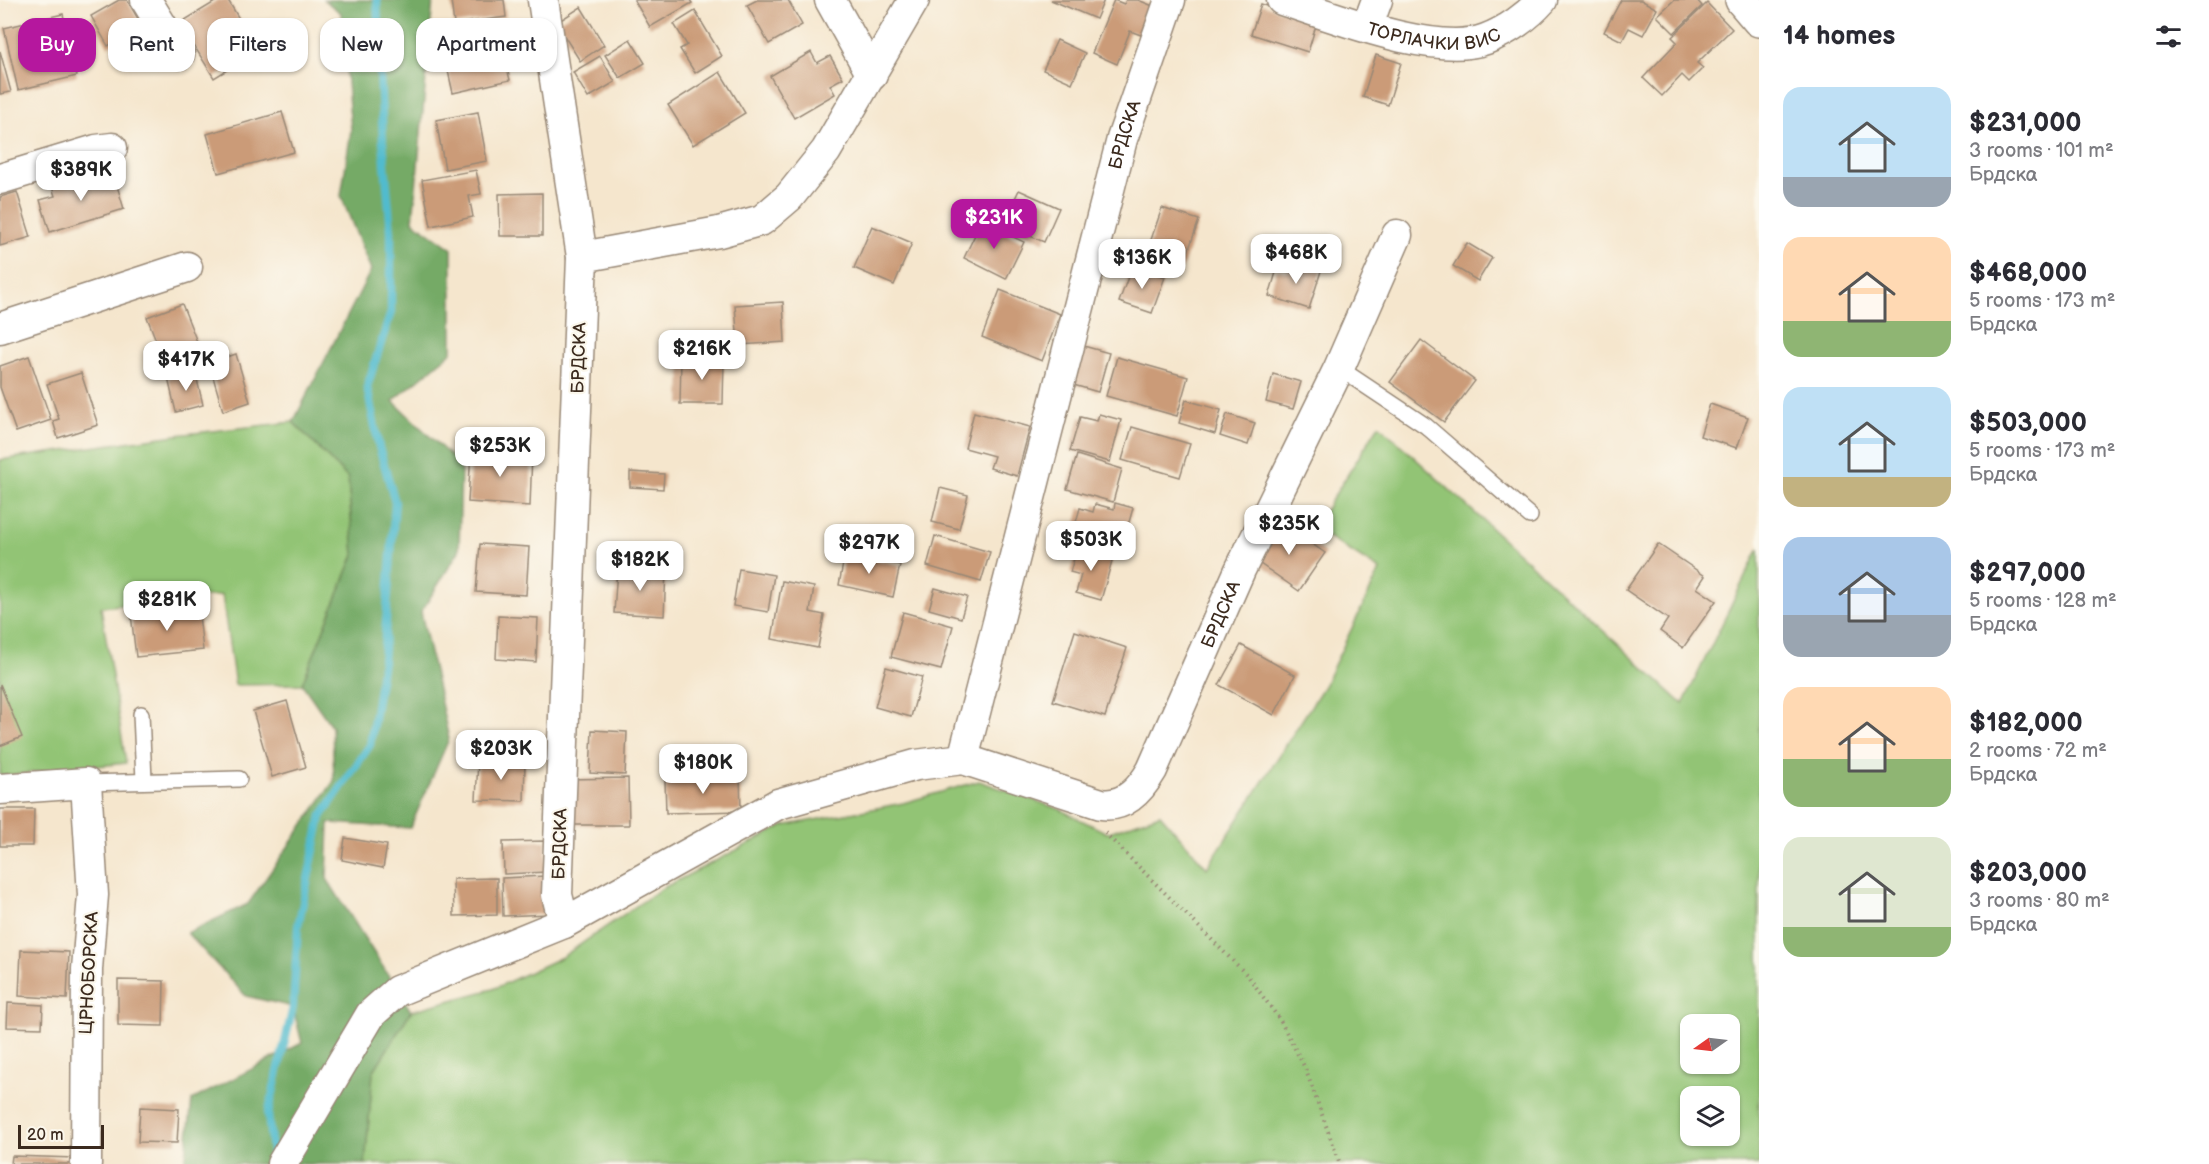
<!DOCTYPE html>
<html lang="en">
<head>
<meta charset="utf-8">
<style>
	body { margin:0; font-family:"Balsamiq Sans",sans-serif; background:#f2f2f3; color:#2b2b33; height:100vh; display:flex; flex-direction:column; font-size:22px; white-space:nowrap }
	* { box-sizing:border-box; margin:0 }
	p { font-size:20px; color:#7c7c81 }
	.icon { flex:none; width:33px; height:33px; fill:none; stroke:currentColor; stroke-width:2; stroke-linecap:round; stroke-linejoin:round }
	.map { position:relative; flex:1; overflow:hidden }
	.sheet { display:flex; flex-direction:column; background:#fff; width:450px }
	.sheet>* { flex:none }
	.top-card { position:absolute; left:18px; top:18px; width:570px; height:54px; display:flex; gap:12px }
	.needle { width:39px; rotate:256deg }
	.tools { position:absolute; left:1680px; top:1014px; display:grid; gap:12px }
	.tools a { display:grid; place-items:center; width:60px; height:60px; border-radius:12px; background:#fff; box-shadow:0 2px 4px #0004; font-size:30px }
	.scale { position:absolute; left:18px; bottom:15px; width:86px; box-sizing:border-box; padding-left:6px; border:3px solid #3b2a1e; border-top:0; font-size:16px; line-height:21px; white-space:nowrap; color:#3b2a1e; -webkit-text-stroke:4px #fbf7ec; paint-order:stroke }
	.price { position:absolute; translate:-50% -51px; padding:0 14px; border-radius:12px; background:#fff; color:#222; font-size:20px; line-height:39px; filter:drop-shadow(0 2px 3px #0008) }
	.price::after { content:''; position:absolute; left:50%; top:36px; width:18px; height:14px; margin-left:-9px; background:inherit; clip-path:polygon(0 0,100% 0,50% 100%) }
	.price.selected { background:#b5179e; color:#fff }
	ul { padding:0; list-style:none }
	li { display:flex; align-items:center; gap:18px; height:150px; padding:0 24px }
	li span { display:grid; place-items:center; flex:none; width:168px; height:120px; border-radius:18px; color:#555 }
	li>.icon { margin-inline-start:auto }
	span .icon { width:72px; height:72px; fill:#fffc; stroke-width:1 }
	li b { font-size:26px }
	h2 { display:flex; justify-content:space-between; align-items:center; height:72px; padding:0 24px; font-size:26px }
	.chip { padding:0 21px; border-radius:18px; background:#fff; box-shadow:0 2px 4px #0004; font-size:21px; line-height:54px }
	.chip.selected { background:#b5179e; color:#fff }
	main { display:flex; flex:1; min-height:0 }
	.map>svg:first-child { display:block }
</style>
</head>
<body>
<main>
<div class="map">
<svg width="1759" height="1164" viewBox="0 0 1759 1164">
	<rect width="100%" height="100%" fill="#fbf7ec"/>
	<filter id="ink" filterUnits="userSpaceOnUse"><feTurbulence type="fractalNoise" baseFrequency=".0167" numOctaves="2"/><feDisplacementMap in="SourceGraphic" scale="12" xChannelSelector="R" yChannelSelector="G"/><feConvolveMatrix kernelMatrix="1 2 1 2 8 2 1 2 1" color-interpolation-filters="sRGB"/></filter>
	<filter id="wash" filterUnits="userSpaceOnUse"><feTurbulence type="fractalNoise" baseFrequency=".008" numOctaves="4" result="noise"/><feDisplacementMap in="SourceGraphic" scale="24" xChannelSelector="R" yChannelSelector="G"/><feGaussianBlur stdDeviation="1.35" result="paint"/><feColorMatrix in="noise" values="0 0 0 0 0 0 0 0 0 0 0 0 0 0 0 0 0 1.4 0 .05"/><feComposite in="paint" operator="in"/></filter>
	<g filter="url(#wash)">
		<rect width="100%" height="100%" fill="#f5e6cd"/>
		<!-- green -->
		<g fill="#92c474" stroke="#667749" stroke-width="1.5" fill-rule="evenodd">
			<polygon points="293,422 348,478 354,555 302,684 235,685 222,595 101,607 126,763 0,776 0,460 176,435"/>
			<path d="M 1379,425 L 1683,704 L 1759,548 L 1759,1164 L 365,1164 L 373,1072 L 411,1011 L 493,989 L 562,957 L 661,889 L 783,826 L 903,803 L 979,781 L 1059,809 L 1107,833 L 1160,814 L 1207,868 L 1324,686 L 1380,570 L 1314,528 ZM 1690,1024 L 1730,1024 L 1730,1064 L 1690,1064 ZM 1690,1096 L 1730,1096 L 1730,1136 L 1690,1136 Z"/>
		</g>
		<!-- forest -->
		<polygon fill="#75aa66" stroke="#586a42" stroke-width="1.5" points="324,0 433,0 413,221 452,249 452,352 393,401 461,466 459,551 421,612 449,739 410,828 329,823 327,879 411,1011 373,1072 365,1164 185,1164 192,1100 302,1043 293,1007 246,996 187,933 248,904 334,781 332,727 302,684 354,555 348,478 293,422 371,270 341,196 351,130 341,13"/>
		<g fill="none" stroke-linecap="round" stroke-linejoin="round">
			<!-- stream -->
			<polyline stroke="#51bbce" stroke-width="8" points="273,1161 268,1114 293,1007 298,926 321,817 370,745 383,661 395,502 379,447 367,387 391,312 391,232 383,141 377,0"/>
		</g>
		<g id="blocks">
			<!-- building -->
			<g fill="#cb9b78">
				<polygon points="119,0 127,0 142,26 108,46 91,16"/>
				<polygon points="218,0 228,0 258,51 214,78 180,23"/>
				<polygon points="451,0 504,0 506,17 454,24"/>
				<polygon points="634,0 690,0 692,3 650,27"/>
				<polygon points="757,0 788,0 802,25 769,44 747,5"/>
				<polygon points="1051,0 1104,0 1096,19"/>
				<polygon points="1114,0 1124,4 1126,0 1138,0 1153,6 1141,35 1130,31 1117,64 1092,53"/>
				<polygon points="1621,0 1641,0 1657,9 1643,35 1629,28 1622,41 1604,32"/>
				<polygon points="1674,0 1697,0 1702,6 1674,33 1657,16"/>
				<polygon points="1707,3 1732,29 1697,63 1703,68 1689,82 1682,75 1662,96 1643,78 1677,42 1672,37"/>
				<polygon points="1261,4 1317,22 1308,52 1251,34"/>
				<polygon points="581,7 604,45 580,61 556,23"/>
				<polygon points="695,11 722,56 695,73 680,49 687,45 674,24"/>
				<polygon points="63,14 77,76 18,90 4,28"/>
				<polygon points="498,31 510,80 453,93 442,44"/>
				<polygon points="630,39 645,63 620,78 605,55"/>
				<polygon points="1057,40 1085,53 1072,83 1043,70"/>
				<polygon points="0,51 11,92 0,94"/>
				<polygon points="811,52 817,63 830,56 843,78 830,85 835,94 794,118 770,76"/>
				<polygon points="1376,55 1401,63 1388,105 1363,97"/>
				<polygon points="600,56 615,82 588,98 573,72"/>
				<polygon points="720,72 745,113 693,145 668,105"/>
				<polygon points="282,112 294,152 218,173 207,134"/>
				<polygon points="478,112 487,161 445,169 436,120"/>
				<polygon points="476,170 481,194 469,196 473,217 431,226 422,180"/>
				<polygon points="92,174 95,185 115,179 124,209 50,232 40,200 55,196 52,187"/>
				<polygon points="1019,190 1059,208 1044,242 1003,224"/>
				<polygon points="17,192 31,237 0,246 0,197"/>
				<polygon points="542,193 542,236 500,236 499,194"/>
				<polygon points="1162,208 1199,220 1182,269 1145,257"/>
				<polygon points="981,222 1024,242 1006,279 964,258"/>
				<polygon points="872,226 912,243 894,285 854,268"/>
				<polygon points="1467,243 1492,258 1478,281 1453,266"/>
				<polygon points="1291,261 1321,271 1309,309 1269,296 1277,269 1288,272"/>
				<polygon points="1132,266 1165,277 1152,313 1119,302"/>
				<polygon points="1000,290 1060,314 1042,361 982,337"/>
				<polygon points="783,302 785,342 738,345 735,305"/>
				<polygon points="182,304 199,347 164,361 147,317"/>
				<polygon points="1421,340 1475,381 1444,422 1390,382"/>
				<polygon points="1080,345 1109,353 1098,392 1070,384"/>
				<polygon points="236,354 250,402 223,411 209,363"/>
				<polygon points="29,356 51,420 16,432 0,387 0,366"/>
				<polygon points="1117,357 1188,377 1177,416 1106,396"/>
				<polygon points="681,358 724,358 723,404 680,404"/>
				<polygon points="195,371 203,405 176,412 168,378"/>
				<polygon points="81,373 98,425 58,438 53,421 59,419 47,384"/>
				<polygon points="1273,374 1301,382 1293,409 1266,402"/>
				<polygon points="1186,400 1221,410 1215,434 1179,423"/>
				<polygon points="1710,404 1748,417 1737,448 1700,436"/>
				<polygon points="974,412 1030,427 1017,476 990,468 994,456 965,448"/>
				<polygon points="1099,414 1121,420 1110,462 1070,451 1080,417 1097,421"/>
				<polygon points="1227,414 1255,423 1248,445 1220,436"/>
				<polygon points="1132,427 1190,444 1180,477 1122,460"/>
				<polygon points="471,451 532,454 530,506 468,502"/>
				<polygon points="1077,455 1122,469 1113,502 1067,489"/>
				<polygon points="630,472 664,474 663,489 630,487"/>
				<polygon points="940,488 968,495 959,529 932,522"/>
				<polygon points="1115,503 1133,508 1122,547 1073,533 1080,508 1093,512 1095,504 1114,509"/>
				<polygon points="1279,521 1325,553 1299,591 1253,559"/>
				<polygon points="935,536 990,552 981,582 927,566"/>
				<polygon points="480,544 529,547 526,595 476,592"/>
				<polygon points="1658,544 1705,576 1697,588 1716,601 1683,648 1660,631 1668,619 1626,590"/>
				<polygon points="1078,546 1113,557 1101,600 1076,593 1081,575 1070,572"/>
				<polygon points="845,553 900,565 893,597 839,585"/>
				<polygon points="617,568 666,571 664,616 614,613"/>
				<polygon points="739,569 774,575 768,612 733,606"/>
				<polygon points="782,581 814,587 810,612 824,615 818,648 772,639"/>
				<polygon points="935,588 967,597 961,618 929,609"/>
				<polygon points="198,607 203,650 136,657 131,614"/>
				<polygon points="903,612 953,626 941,670 891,657"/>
				<polygon points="498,616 538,618 536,662 496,659"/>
				<polygon points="1075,631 1127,648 1105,717 1053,701"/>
				<polygon points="1241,645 1295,675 1274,715 1219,685"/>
				<polygon points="886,667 922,677 911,717 875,707"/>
				<polygon points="0,684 22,737 0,746"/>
				<polygon points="287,701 306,767 272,777 253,711"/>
				<polygon points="592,730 627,732 625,775 590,773"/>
				<polygon points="478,760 525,761 524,801 476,800"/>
				<polygon points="740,777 741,811 666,813 665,779"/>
				<polygon points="628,778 629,825 568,825 567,779"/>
				<polygon points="0,809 34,809 33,846 0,846"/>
				<polygon points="345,838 387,845 383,868 342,860"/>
				<polygon points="546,841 547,872 504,874 503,842"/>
				<polygon points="546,876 548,914 503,916 502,878"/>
				<polygon points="497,878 497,915 454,916 453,879"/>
				<polygon points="21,950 69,952 67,999 19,996"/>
				<polygon points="118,980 164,981 163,1026 118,1025"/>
				<polygon points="8,1003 43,1005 42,1028 7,1027"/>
				<polygon points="140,1107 179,1109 177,1143 138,1142"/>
				<polygon points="12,1156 75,1158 75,1164 11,1164"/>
			</g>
		</g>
	</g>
	<g filter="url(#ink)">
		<use href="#blocks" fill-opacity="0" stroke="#988876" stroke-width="1.5"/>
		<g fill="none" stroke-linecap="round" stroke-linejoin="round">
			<!-- service casing -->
			<g stroke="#988876" stroke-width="18">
				<g id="service">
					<polyline points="1339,368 1426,426 1530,516"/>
					<polyline points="141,714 144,780"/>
					<polyline points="86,783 239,779"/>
				</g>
			</g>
			<!-- minor casing -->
			<g stroke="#988876" stroke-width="33">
				<g id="minor">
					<polyline points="146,0 179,54"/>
					<polyline points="543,0 582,257 557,895 564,923"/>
					<polyline points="830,0 872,75"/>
					<path id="s1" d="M 1282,0 C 1332,16 1436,58 1486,39 C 1507,31 1528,16 1542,0"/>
					<polyline points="1367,27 1377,0"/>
					<polyline points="0,179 96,150 112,148"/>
					<polyline points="582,257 719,232 762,220 789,197 826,151 914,0"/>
					<polyline points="0,328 187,267"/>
					<path id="s2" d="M 963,759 L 1122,139 L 1170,0"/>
					<polyline points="0,789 86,783 93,895 87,969 86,1164"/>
					<path id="s3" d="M 282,1164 L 371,1014 L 397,991 L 564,923 L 778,804 L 916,765 L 963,759 L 1101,804 C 1125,808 1141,789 1152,770 L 1240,570 L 1339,368 L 1397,235"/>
				</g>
			</g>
			<!-- tertiary casing -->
			<g stroke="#988876" stroke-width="36">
				<polyline id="tertiary" points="1742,0 1759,20"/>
			</g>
			<!-- path -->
			<polyline stroke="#988876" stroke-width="4" stroke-dasharray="1.5 4.5" stroke-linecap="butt" points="1105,833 1248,976 1280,1020 1305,1068 1340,1164"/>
			<!-- service -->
			<use href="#service" stroke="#fff" stroke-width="15"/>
			<!-- minor -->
			<use href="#minor" stroke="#fff" stroke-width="30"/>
			<!-- tertiary -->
			<use href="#tertiary" stroke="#fff" stroke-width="33"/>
		</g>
	</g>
	<g text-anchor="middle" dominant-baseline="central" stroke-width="4.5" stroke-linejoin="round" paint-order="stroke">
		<!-- street labels -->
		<g font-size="18" fill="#3b2a1e" stroke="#fbf7ec">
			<text stroke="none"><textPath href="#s1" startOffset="158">ТОРЛАЧКИ ВИС</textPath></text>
			<text stroke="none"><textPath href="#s2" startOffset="645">БРДСКА</textPath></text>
			<text transform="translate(579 358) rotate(-88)">БРДСКА</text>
			<text stroke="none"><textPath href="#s3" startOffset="1206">БРДСКА</textPath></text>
			<text transform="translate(560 844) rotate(-88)">БРДСКА</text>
			<text transform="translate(89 973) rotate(-87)">ЦРНОБОРСКА</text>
		</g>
	</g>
</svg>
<div class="tools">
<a><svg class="needle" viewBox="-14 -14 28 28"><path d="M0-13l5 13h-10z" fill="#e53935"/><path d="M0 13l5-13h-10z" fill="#7c7c81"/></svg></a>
<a><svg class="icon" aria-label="layers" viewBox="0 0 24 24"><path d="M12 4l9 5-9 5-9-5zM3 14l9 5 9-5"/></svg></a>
</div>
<div class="scale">20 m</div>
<b class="price" style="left:81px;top:202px">$389K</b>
<b class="price selected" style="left:994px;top:250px">$231K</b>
<b class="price" style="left:1296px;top:285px">$468K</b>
<b class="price" style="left:1142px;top:290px">$136K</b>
<b class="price" style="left:702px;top:381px">$216K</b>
<b class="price" style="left:186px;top:392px">$417K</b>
<b class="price" style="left:500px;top:478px">$253K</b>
<b class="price" style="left:1289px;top:556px">$235K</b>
<b class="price" style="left:1091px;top:572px">$503K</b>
<b class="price" style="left:869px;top:575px">$297K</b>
<b class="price" style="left:640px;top:592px">$182K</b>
<b class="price" style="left:167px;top:632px">$281K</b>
<b class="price" style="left:501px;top:781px">$203K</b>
<b class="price" style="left:703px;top:795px">$180K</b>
<div class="top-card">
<a class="chip selected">Buy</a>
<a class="chip">Rent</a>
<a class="chip">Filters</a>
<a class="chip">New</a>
<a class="chip">Apartment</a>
</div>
</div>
<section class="sheet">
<h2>14 homes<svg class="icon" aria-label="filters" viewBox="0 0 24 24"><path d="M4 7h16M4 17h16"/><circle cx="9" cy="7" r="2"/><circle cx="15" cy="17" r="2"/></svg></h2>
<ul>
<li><span style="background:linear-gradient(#bfe0f5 75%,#9aa5b1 0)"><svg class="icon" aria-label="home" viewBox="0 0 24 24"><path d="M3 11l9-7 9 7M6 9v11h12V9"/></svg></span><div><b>$231,000</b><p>3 rooms · 101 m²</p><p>Брдска</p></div></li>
<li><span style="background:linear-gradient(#ffd9b3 70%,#8fb573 0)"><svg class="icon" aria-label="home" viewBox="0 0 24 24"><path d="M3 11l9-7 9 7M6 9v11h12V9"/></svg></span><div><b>$468,000</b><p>5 rooms · 173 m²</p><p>Брдска</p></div></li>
<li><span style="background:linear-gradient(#bfe0f5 75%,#c2b280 0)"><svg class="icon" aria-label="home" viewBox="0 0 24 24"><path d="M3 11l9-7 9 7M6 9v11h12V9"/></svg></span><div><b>$503,000</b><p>5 rooms · 173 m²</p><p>Брдска</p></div></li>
<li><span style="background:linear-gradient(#a9c7e8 65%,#9aa5b1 0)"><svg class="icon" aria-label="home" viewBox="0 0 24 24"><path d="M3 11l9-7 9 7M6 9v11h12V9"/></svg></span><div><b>$297,000</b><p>5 rooms · 128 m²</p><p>Брдска</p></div></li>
<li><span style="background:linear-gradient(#ffd9b3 60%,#8fb573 0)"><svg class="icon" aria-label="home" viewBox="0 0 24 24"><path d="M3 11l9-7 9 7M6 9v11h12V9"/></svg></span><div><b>$182,000</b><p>2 rooms · 72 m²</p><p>Брдска</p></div></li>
<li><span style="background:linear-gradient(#dfe7d0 75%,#8fb573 0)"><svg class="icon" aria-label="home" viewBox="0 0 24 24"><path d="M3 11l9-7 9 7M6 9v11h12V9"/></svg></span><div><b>$203,000</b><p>3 rooms · 80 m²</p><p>Брдска</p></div></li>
</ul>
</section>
</main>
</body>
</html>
